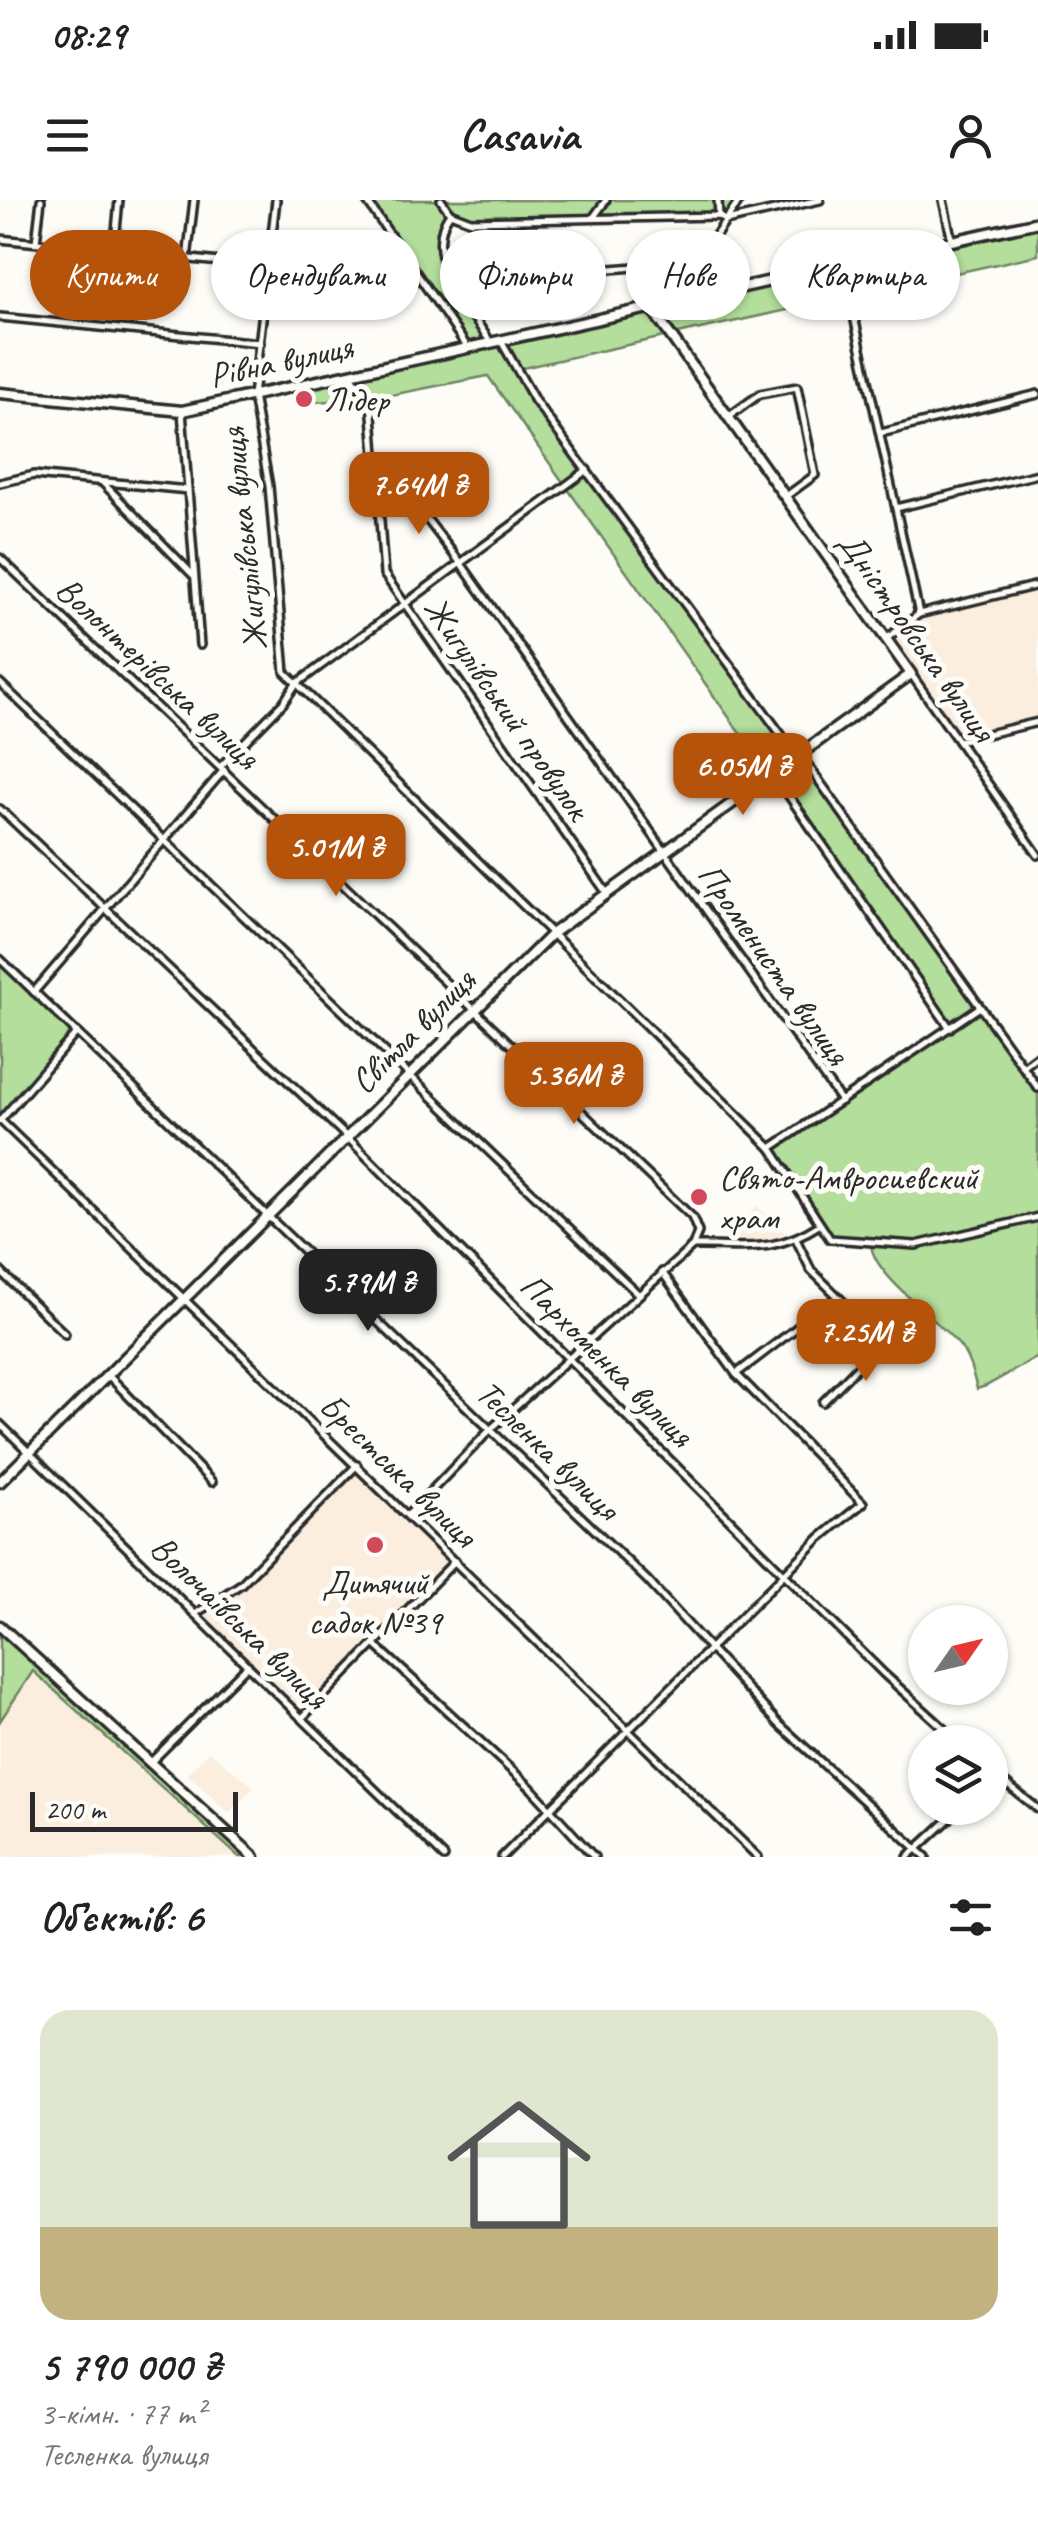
<!DOCTYPE html>
<html lang="uk">
<head>
<meta charset="utf-8">
<style>
	body { margin:0; font-family:Caveat,sans-serif; background:#f2f2f2; color:#222; height:100vh; display:flex; flex-direction:column; font-size:38px; white-space:nowrap }
	* { box-sizing:border-box; margin:0 }
	p { font-size:32px; color:#767676 }
	.icon { flex:none; width:55px; height:55px; fill:none; stroke:currentColor; stroke-width:2; stroke-linecap:round; stroke-linejoin:round }
	.map { position:relative; height:1657px; overflow:hidden }
	.sheet { display:flex; flex-direction:column; background:#fff; flex:1 }
	.sheet>* { flex:none }
	.banner { position:absolute; left:30px; top:30px; width:980px; height:90px; display:flex; gap:20px }
	.needle { width:65px; rotate:56deg }
	.tools { position:absolute; left:908px; top:1405px; display:grid; gap:20px }
	.tools a { display:grid; place-items:center; width:100px; height:100px; border-radius:50%; background:#fff; box-shadow:0 2px 8px #0004; font-size:50px }
	.scale { position:absolute; left:30px; bottom:25px; width:208px; box-sizing:border-box; padding-left:10px; border:5px solid #2b2b2b; border-top:0; font-size:28px; line-height:35px; white-space:nowrap; color:#2b2b2b; -webkit-text-stroke:8px #fdfcf7; paint-order:stroke }
	.price { position:absolute; translate:-50% -85px; padding:0 22px; border-radius:20px; background:#b45309; color:#fff; font-size:32px; line-height:65px; filter:drop-shadow(0 2px 5px #0008) }
	.price::after { content:''; position:absolute; left:50%; top:60px; width:30px; height:22px; margin-left:-15px; background:inherit; clip-path:polygon(0 0,100% 0,50% 100%) }
	.price.active { background:#222; color:#fff }
	ul { padding:0; list-style:none }
	li { display:grid; align-content:center; gap:20px; height:530px; padding:0 40px }
	li span { display:grid; place-items:center; height:310px; border-radius:30px; color:#555 }
	li>.icon { margin-inline-start:auto }
	span .icon { width:180px; height:180px; fill:#fffc; stroke-width:1 }
	li b { font-size:42px }
	h2 { display:flex; justify-content:space-between; align-items:center; height:120px; padding:0 40px; font-size:42px }
	.tag { padding:0 35px; border-radius:45px; background:#fff; box-shadow:0 2px 8px #0004; font-size:35px; line-height:90px }
	.tag.active { background:#b45309; color:#fff }
	.status { display:flex; justify-content:space-between; align-items:center; height:70px; padding:0 50px; background:#fff; direction:ltr }
	.status svg { height:28px; fill:currentColor }
	header { display:flex; justify-content:space-between; align-items:center; height:130px; padding:0 40px; background:#fff; font-size:45px; font-weight:800 }
	.map>svg:first-child { display:block }
</style>
</head>
<body>
<div class="status"><b>08:29</b><svg viewBox="0 0 49 12"><path d="M0 12V9h3v3zM5 12V6h3v6zM10 12V3h3v9zM15 12V0h3v12zM26 1h20v11H26zM47 4h2v5h-2z"/></svg></div>
<header><svg class="icon" aria-label="menu" viewBox="0 0 24 24"><path d="M4 6h16M4 12h16M4 18h16"/></svg>Casavia<svg class="icon" aria-label="person" viewBox="0 0 24 24"><circle cx="12" cy="8" r="4"/><path d="M4 21q1-7 8-7t8 7"/></svg></header>
<div class="map">
<svg width="1038" height="1657" viewBox="0 0 1038 1657">
	<rect width="100%" height="100%" fill="#fdfcf7"/>
	<filter id="ink" filterUnits="userSpaceOnUse"><feTurbulence type="fractalNoise" baseFrequency=".01" numOctaves="2"/><feDisplacementMap in="SourceGraphic" scale="20" xChannelSelector="R" yChannelSelector="G"/><feConvolveMatrix kernelMatrix="1 2 1 2 8 2 1 2 1" color-interpolation-filters="sRGB"/></filter>
	<g filter="url(#ink)">
		<!-- built -->
		<g fill="#fbeede">
			<polygon points="1038,390 1038,518 962,536 894,439 924,418"/>
			<polygon points="757,1006 785,1033 769,1042 726,1038"/>
			<polygon points="357,1271 449,1361 302,1511 203,1414 244,1388"/>
			<polygon points="32,1471 239,1657 5,1657 0,1652 0,1521"/>
			<polygon points="209,1551 254,1587 229,1613 187,1574"/>
		</g>
		<!-- green -->
		<g fill="#b3de9b" stroke="#6f8463" stroke-width="2.5">
			<path d="M 368,0 L 736,0 L 727,12 L 472,17 L 450,10 C 412,50 467,109 490,145 L 1038,23 L 1038,55 L 513,170 L 1038,888 L 1038,1157 L 986,1186 L 977,1189 C 973,1174 969,1157 959,1145 C 939,1120 871,1074 871,1043 L 830,1039 L 771,948 L 951,826 L 775,571 L 769,574 L 488,176 L 371,199 L 353,176 L 471,149 Z"/>
			<polygon points="349,177 367,199 315,202 313,185"/>
			<polygon points="0,761 75,832 0,918"/>
			<polygon points="0,1426 254,1657 239,1657 33,1471 0,1521"/>
		</g>
		<g fill="none" stroke-linecap="round" stroke-linejoin="round">
			<!-- street casing -->
			<g stroke="#2b2b2b" stroke-width="12">
				<g id="street">
					<polyline points="276,0 253,196 269,286 285,472 771,948 830,1039 916,1045 1038,1017"/>
					<polyline points="366,0 468,148"/>
					<polyline points="441,0 450,13"/>
					<polyline points="718,0 719,16"/>
					<polyline points="943,0 952,41"/>
					<polyline points="450,13 471,21 719,16 726,21 820,0"/>
					<path d="M 450,13 C 420,55 468,107 491,143"/>
					<polyline points="593,18 606,0"/>
					<polyline points="0,39 268,67"/>
					<polyline points="36,42 41,0"/>
					<polyline points="114,51 119,0"/>
					<polyline points="187,59 194,0"/>
					<polyline points="843,66 919,414"/>
					<polyline points="456,87 472,80 698,62"/>
					<polyline points="671,101 740,0"/>
					<polyline points="0,117 260,143"/>
					<polyline points="501,141 535,201 797,556"/>
					<polyline points="350,174 371,201 384,374 606,692"/>
					<polyline points="182,211 200,445"/>
					<polyline points="728,217 760,194 797,187 815,275 785,297"/>
					<polyline points="881,233 1038,194"/>
					<polyline points="377,279 403,288 462,365 841,901"/>
					<polyline points="0,283 34,275 188,290"/>
					<polyline points="103,283 193,375"/>
					<polyline points="896,308 1038,274"/>
					<polyline points="0,358 692,1017 698,1032 693,1046"/>
					<polyline points="886,439 919,414 1038,385"/>
					<polyline points="911,474 1038,655"/>
					<polyline points="0,483 637,1093"/>
					<polyline points="958,541 1038,522"/>
					<polyline points="800,554 1038,888"/>
					<polyline points="221,566 283,503 296,484 587,270"/>
					<polyline points="773,573 950,828"/>
					<polyline points="0,609 346,936 884,1474 959,1542"/>
					<polyline points="0,759 647,1380 780,1525 926,1657"/>
					<polyline points="34,792 224,570"/>
					<polyline points="1023,867 1038,856"/>
					<polyline points="0,920 758,1657"/>
					<polyline points="0,921 77,832"/>
					<polyline points="771,948 980,807"/>
					<polyline points="796,1039 811,1070 883,1141 823,1202"/>
					<path d="M 693,1046 C 746,1045 772,1055 819,1025"/>
					<polyline points="0,1071 65,1134"/>
					<polyline points="736,1174 837,1097"/>
					<polyline points="108,1175 212,1282"/>
					<polyline points="0,1224 444,1657"/>
					<polyline points="408,1315 491,1229 693,1046"/>
					<polyline points="195,1414 241,1384 357,1265"/>
					<polyline points="374,1444 530,1587 594,1657"/>
					<polyline points="302,1518 455,1361"/>
					<polyline points="151,1562 248,1465"/>
					<polyline points="990,1571 1038,1609"/>
					<polyline points="502,1657 820,1338 863,1303 736,1174 662,1072"/>
					<polyline points="908,1657 961,1608"/>
				</g>
			</g>
			<!-- secondary casing -->
			<g stroke="#2b2b2b" stroke-width="15">
				<g id="secondary">
					<polyline points="0,193 182,211 1038,22"/>
					<polyline points="0,1282 554,732 911,474 651,108"/>
					<polyline points="0,1426 254,1657"/>
				</g>
			</g>
			<!-- street -->
			<use href="#street" stroke="#fdfcf7" stroke-width="5"/>
			<!-- secondary -->
			<use href="#secondary" stroke="#fdfcf7" stroke-width="8"/>
		</g>
	</g>
	<!-- markers -->
	<g fill="#d1495b" stroke="#fdfcf7" stroke-width="4">
		<circle cx="304" cy="199" r="10"/>
		<circle cx="699" cy="997" r="10"/>
		<circle cx="375" cy="1345" r="10"/>
	</g>
	<g text-anchor="middle" dominant-baseline="central" stroke-width="10" stroke-linejoin="round" paint-order="stroke">
		<!-- street labels -->
		<g font-size="35" fill="#2b2b2b" stroke="#fdfcf7">
			<text transform="translate(281 161) rotate(-12)">Рівна вулиця</text>
			<text transform="translate(244 339) rotate(-96)">Жигулівська вулиця</text>
			<text transform="translate(917 436) rotate(55)">Дністровська вулиця</text>
			<text transform="translate(158 473) rotate(43)">Волонтерівська вулиця</text>
			<text transform="translate(507 508) rotate(55)">Жигулівський провулок</text>
			<text transform="translate(774 764) rotate(55)">Промениста вулиця</text>
			<text transform="translate(413 831) rotate(-45)">Світла вулиця</text>
			<text transform="translate(607 1160) rotate(45)">Пархоменка вулиця</text>
			<text transform="translate(548 1250) rotate(44)">Тесленка вулиця</text>
			<text transform="translate(398 1270) rotate(44)">Брестська вулиця</text>
			<text transform="translate(240 1422) rotate(44)">Волочаївська вулиця</text>
		</g>
		<!-- poi labels -->
		<g font-size="35" fill="#2b2b2b" stroke="#fdfcf7" text-anchor="start">
			<text x="324" y="199">Лідер</text>
			<text x="719" y="977">Свято-Амвросиевский<tspan x="719" dy="40">храм</tspan></text>
			<text x="375" y="1382" text-anchor="middle">Дитячий<tspan x="375" dy="40">садок №39</tspan></text>
		</g>
	</g>
</svg>
<div class="tools">
<a><svg class="needle" viewBox="-14 -14 28 28"><path d="M0-13l5 13h-10z" fill="#e53935"/><path d="M0 13l5-13h-10z" fill="#767676"/></svg></a>
<a><svg class="icon" aria-label="layers" viewBox="0 0 24 24"><path d="M12 4l9 5-9 5-9-5zM3 14l9 5 9-5"/></svg></a>
</div>
<div class="scale">200 m</div>
<b class="price" style="left:419px;top:337px">7.64M ₴</b>
<b class="price" style="left:743px;top:618px">6.05M ₴</b>
<b class="price" style="left:336px;top:699px">5.01M ₴</b>
<b class="price" style="left:574px;top:927px">5.36M ₴</b>
<b class="price active" style="left:368px;top:1134px">5.79M ₴</b>
<b class="price" style="left:866px;top:1184px">7.25M ₴</b>
<div class="banner">
<a class="tag active">Купити</a>
<a class="tag">Орендувати</a>
<a class="tag">Фільтри</a>
<a class="tag">Нове</a>
<a class="tag">Квартира</a>
</div>
</div>
<section class="sheet">
<h2>Об’єктів: 6<svg class="icon" aria-label="filters" viewBox="0 0 24 24"><path d="M4 7h16M4 17h16"/><circle cx="9" cy="7" r="2"/><circle cx="15" cy="17" r="2"/></svg></h2>
<ul>
<li><span style="background:linear-gradient(#dfe7d0 70%,#c2b280 0)"><svg class="icon" aria-label="home" viewBox="0 0 24 24"><path d="M3 11l9-7 9 7M6 9v11h12V9"/></svg></span><div><b>5 790 000 ₴</b><p>3-кімн. · 77 m²</p><p>Тесленка вулиця</p></div></li>
</ul>
</section>
</body>
</html>
